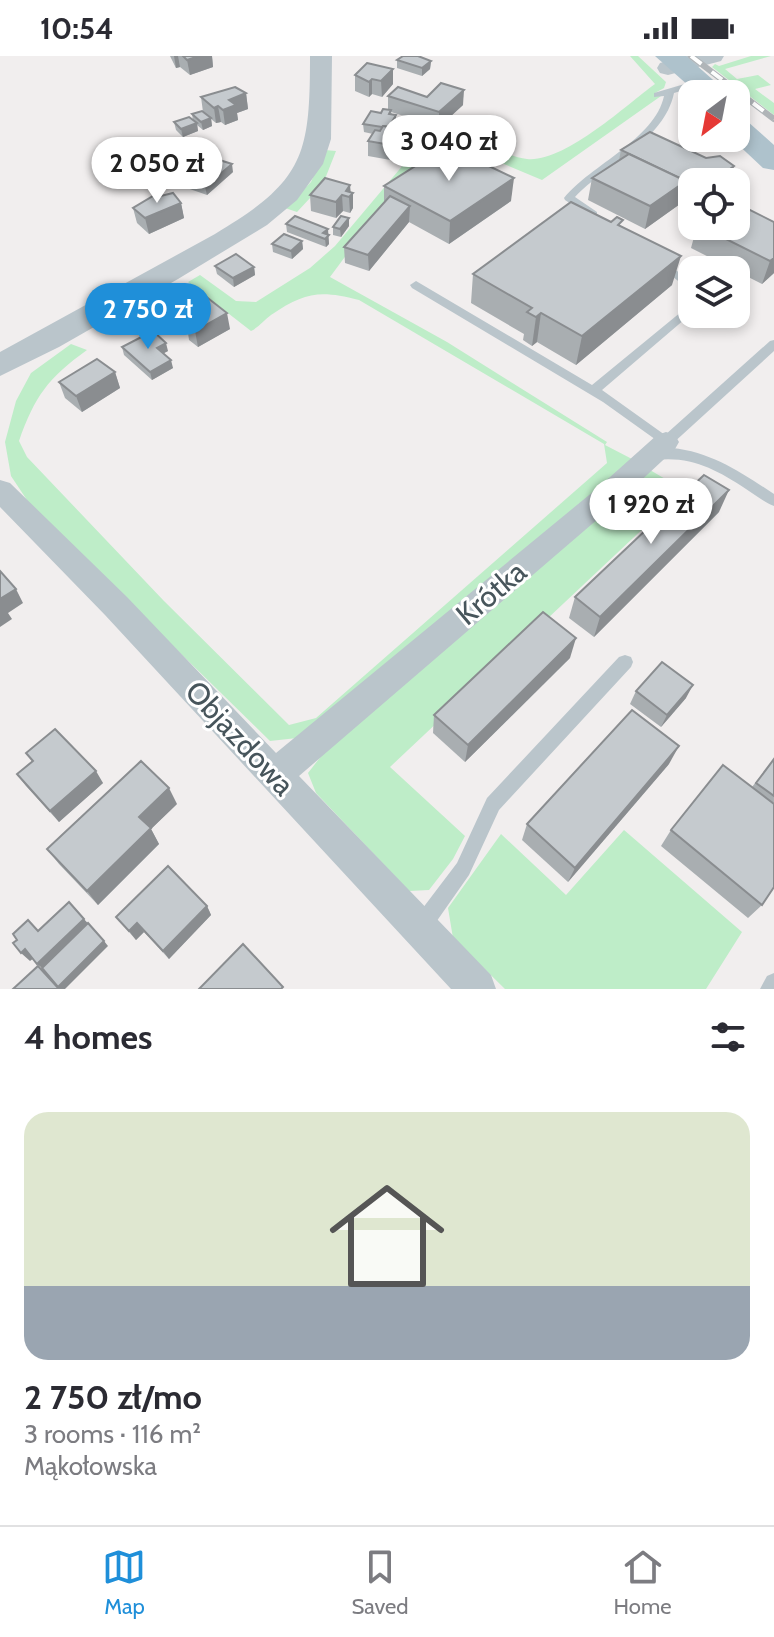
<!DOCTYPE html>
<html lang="en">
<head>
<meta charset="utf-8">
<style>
	body { margin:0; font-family:Cabin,sans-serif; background:#f7f7f7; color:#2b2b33; height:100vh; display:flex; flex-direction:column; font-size:30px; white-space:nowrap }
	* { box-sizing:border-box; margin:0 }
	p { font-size:26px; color:#7c7c81 }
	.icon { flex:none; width:44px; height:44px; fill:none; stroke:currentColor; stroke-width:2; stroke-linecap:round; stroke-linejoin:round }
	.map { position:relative; height:933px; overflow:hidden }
	.panel { display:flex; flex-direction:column; background:#fff; flex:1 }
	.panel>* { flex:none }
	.needle { width:52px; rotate:212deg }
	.tools { position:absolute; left:678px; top:24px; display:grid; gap:16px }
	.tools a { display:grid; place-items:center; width:72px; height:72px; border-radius:16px; background:#fff; box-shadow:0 4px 12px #0003; font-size:40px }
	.price { position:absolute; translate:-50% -68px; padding:0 18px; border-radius:28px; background:#fff; color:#222; font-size:26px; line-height:52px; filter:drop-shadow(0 2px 4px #0008) }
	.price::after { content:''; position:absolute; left:50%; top:48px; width:24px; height:18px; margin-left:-12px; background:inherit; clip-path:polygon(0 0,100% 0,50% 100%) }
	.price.on { background:#1f8fd9; color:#fff }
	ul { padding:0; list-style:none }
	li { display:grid; align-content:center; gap:16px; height:424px; padding:0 24px }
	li+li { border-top:2px solid #e1e1e2 }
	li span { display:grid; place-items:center; height:248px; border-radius:24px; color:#555 }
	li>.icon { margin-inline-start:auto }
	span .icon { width:144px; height:144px; fill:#fffc; stroke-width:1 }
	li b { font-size:34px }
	h2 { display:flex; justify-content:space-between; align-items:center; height:96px; padding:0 24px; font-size:34px }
	.status { display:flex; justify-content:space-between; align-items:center; height:56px; padding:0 40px; background:#fff; direction:ltr }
	.status svg { height:22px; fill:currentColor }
	.dock { display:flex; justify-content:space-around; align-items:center; height:112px; border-top:2px solid #e1e1e2; background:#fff; font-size:22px; color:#7c7c81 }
	.dock a { display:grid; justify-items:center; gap:4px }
	.dock .on { color:#1f8fd9 }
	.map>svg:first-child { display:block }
</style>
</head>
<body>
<div class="status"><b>10:54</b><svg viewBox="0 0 49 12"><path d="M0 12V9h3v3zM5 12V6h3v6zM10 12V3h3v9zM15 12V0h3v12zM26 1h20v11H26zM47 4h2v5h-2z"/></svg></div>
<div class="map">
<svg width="774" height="933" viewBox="0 0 774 933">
	<rect width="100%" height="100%" fill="#f1eeee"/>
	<!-- green -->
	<g fill="#beedc8">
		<path d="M 630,0 L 638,0 L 666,26 L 664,32 L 655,37 L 661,40 L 542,124 L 454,87 L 436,90 L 382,151 L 330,221 L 447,286 L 607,386 L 605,389 L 632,403 L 513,508 L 297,682 L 270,685 L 33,453 L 11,420 L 5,386 L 16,345 L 31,317 L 71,288 L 87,294 C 48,322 35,340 19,385 L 27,401 L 164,545 L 289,669 L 316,662 L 607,407 L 604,388 L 359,244 C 320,234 305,236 271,259 C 264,264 259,271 251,275 L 188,226 L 200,219 L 236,245 L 256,246 L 310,212 L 335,190 L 409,102 L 421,82 L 445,71 C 468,80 503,100 527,103 C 564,107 625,50 655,28 Z"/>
		<polygon points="751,0 771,0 725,13 737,23 758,19 771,29 755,33 774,47 774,59 712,11 715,8 719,10"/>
		<polygon points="325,94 336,95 323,128 297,156 285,152 311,126"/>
		<polygon points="650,414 684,434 390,711 465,780 453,803 429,834 409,835 316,737 308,717 322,699"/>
		<polygon points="624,774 742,876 706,933 505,933 453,882 448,852 501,778 566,839"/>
	</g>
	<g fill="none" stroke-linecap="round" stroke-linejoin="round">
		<!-- service -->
		<g fill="#bac5cb" fill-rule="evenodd">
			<path d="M 688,27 L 692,30 L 691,32 L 674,37 C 664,85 606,108 575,141 L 597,156 L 597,160 L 589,160 L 565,144 L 564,142 C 591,109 655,83 664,40 L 654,41 L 654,37 Z"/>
			<polygon points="662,204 692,226 692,236 658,209 658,205"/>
			<polygon points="416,225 592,329 692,247 692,257 602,334 665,379 770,285 774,284 774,295 671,389 666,391 603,346 412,232 410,229"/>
			<path d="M 672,392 C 712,396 742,417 774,438 L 774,450 C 764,446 755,439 746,433 C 717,414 692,400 656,404 L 649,399 L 656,394 Z"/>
			<polygon points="625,599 631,601 633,606 631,611 499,754 469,819 427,879 420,881 413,879 411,872 413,865 457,807 487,742 619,601"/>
			<polygon points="774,917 774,933 760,933 767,920"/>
		</g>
		<!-- minor -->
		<polygon fill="#bac5cb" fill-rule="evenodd" points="666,376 675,379 679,386 675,393 620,444 299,720 491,919 496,933 451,933 105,559 0,451 0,424 10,427 127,541 276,697 600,430 657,379"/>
		<!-- tertiary -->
		<g fill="#bac5cb" fill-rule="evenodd">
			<path d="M 310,0 L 332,0 L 331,83 L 323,108 L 297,144 L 267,169 L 178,223 L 59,291 L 0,320 L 0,296 L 215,178 C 304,125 310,100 310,0 Z"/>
			<polygon points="687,0 724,0 721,5 668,19 660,17 657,12 660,7"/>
		</g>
		<!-- primary -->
		<g fill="#aec2cc" fill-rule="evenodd">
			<polygon points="655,0 686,0 729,38 698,38"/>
			<polygon points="736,62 747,65 774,89 774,114 763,112 731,82 736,82"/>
		</g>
		<!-- rail casing -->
		<g stroke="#b0b5b8" stroke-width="6">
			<polyline id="rail" points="691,0 774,63"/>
		</g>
		<!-- rail -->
		<use href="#rail" stroke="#fff" stroke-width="4" stroke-dasharray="13" stroke-linecap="butt"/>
	</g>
	<!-- wall -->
	<g fill="#a9aeb1">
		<polygon points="170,0 212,0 213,11 190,19 180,11 176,12"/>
		<polygon points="397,4 431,5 430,13 422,20 397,12"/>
		<polygon points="393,13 393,28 382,41 372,38 369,41 355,35 355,19"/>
		<polygon points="246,37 248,53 237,57 238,64 225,69 221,66 216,67 211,63 212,70 203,74 197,69 198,75 183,81 176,74 174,66 193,65 192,58 203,56 201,41"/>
		<polygon points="388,40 427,41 463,49 439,71 391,56 396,67 393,71 414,75 413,90 409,99 401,97 396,105 368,100 368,85 373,78 364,76 363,68 381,57 388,54"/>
		<polygon points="621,94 692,126 692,146 682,141 680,148 645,173 588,144 592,122 619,104"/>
		<polygon points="233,116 207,139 184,131 183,123"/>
		<polygon points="384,130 511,145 449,188 409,166 369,215 345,207 344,191 384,146"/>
		<polygon points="351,136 353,152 350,157 343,155 336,162 311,155 310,139"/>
		<polygon points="161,140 181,147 184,162 149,178 137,167 133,152"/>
		<polygon points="774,166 774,217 762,228 691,192 697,170 736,170"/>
		<polygon points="286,168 328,179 329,188 326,191 287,176"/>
		<polygon points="349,170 341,181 333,179 333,171"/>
		<polygon points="622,171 672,229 576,309 537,286 532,290 523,284 524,278 471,247 473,218"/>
		<polygon points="302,185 303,193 292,203 273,196 272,188"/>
		<polygon points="215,210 254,211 255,219 234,231 217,218"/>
		<polygon points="174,255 230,273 198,291 189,284 188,277 178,270"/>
		<polygon points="122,291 168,295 163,297 173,312 152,324 124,299"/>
		<polygon points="115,316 120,332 82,356 65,342 59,326"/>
		<polygon points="719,456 594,581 569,562 575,541"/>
		<polygon points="570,602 465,706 433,677 434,659"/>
		<polygon points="636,635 686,642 661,671 630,648"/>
		<polygon points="26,697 103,727 59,766 26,730 17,718 32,705"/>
		<polygon points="774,703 774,831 762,849 748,862 661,790 671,774 752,731"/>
		<polygon points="669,708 568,826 522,784 527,768"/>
		<polygon points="177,748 151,773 159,788 98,849 59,808 47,793"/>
		<polygon points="207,850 211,859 169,903 144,876 136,884 116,861"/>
	</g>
	<!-- shaded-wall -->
	<g fill="#8a8d90">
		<polygon points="174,0 178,0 180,11 176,12"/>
		<polygon points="199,0 212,0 213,11 190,19 187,4"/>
		<polygon points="431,5 430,13 422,20 422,12"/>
		<polygon points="393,13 393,28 382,41 381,25"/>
		<polygon points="372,23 372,38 369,41 369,26"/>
		<polygon points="464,34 463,49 439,71 439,56"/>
		<polygon points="246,37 248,53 237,57 238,64 225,69 223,54 229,44"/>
		<polygon points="218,50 221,66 216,67 214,52"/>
		<polygon points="396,59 396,67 388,80 388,72"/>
		<polygon points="211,62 212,70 203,74 201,66"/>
		<polygon points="197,67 198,75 183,81 181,73"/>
		<polygon points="414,75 413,90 409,99 409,83"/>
		<polygon points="401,82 401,97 396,105 396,90"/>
		<polygon points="232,108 233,116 207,139 205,131"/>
		<polygon points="734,110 730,126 712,126"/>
		<polygon points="514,122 511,145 449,188 450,165"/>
		<polygon points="686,125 680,148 645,173 650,150"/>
		<polygon points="350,129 351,139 353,137 353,152 350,157 349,141 346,135"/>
		<polygon points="342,139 343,155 336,162 336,146"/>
		<polygon points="181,147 184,162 149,178 145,162"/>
		<polygon points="410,150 409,166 369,215 368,199"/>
		<polygon points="349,162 349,170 341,181 340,173"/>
		<polygon points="328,173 329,188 326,191 325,183 323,177"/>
		<polygon points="302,185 303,193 292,203 291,195"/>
		<polygon points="681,200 672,229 576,309 582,280"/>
		<polygon points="774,202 774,217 762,228 770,205"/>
		<polygon points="254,211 255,219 234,231 233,222"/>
		<polygon points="227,257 230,273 198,291 195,275"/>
		<polygon points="541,257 537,286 532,290 536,261"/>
		<polygon points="166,287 168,295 159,300 157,292"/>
		<polygon points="171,304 173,312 152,324 150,316"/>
		<polygon points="115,316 120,332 82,356 76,340"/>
		<polygon points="729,434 719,456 594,581 600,561"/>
		<polygon points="16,533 23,547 8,557 12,563 0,571 0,543"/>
		<polygon points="576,582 570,602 465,706 468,689"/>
		<polygon points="693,629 686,642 661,671 667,659"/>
		<polygon points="679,690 669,708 568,826 575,812"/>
		<polygon points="96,715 103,727 59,766 50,755"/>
		<polygon points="169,732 177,748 151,773 159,788 98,849 87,835 139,761"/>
		<polygon points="207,850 211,859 169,903 163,895"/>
		<polygon points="84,863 92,872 47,916 37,908"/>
		<polygon points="137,867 144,876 136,884 129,875"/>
		<polygon points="104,885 108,890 65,933 59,933 47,918"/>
		<polygon points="25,893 34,902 30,905 21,897"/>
	</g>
	<!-- building -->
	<g fill="#c5cace" stroke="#8a8d90" stroke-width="2">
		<polygon points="183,0 199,0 187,4"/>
		<polygon points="403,0 418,0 431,5 422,12 397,4"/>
		<polygon points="367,7 393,13 381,25 372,23 369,26 355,19"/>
		<polygon points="441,27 464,34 439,56 388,40 398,31 427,41"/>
		<polygon points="235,31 246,37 229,44 236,49 223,54 218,50 214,52 201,41"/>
		<polygon points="383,53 391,54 389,58 396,59 389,71 383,70 382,71 363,68 371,55 381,57"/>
		<polygon points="202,55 211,62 201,66 192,58"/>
		<polygon points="189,61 197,67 181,73 174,66"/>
		<polygon points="383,70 414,75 409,83 401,82 396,90 368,85 375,74 380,75"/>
		<polygon points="650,76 706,102 720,100 734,110 712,126 692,126 692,128 621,94"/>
		<polygon points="447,90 514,122 450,165 384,130"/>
		<polygon points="629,98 686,125 650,150 592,122"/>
		<polygon points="210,101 232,108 205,131 183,123"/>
		<polygon points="325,122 350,129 346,135 353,137 349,141 342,139 336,146 310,139"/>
		<polygon points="158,137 161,140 173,137 181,147 145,162 133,152"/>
		<polygon points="390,140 410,150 368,199 344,191"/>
		<polygon points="571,146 611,166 617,161 623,164 618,169 681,200 582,280 541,257 536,261 527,256 532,252 473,218"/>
		<polygon points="736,147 774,166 774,202 770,205 700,170 736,170"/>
		<polygon points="295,160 328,173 323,177 329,179 325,183 286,168"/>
		<polygon points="341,160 349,162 340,173 333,171"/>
		<polygon points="284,178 302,185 291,195 272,188"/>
		<polygon points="236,198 254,211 233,222 215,210"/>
		<polygon points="204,239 227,257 195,275 186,268 191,266 174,255"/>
		<polygon points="153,275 166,287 157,292 171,304 150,316 122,291"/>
		<polygon points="97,303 115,316 76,340 59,326"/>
		<polygon points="704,419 729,434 600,561 575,541"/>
		<polygon points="0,515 16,533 0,543"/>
		<polygon points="543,556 576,582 468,689 434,659"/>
		<polygon points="662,606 693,629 667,659 636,635"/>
		<polygon points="632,654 679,690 575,812 527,768"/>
		<polygon points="55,673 96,715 50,755 17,718 33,705 26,697"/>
		<polygon points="774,703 774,740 756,727"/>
		<polygon points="141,705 169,732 139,761 151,772 87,835 47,793"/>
		<polygon points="723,709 774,748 774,831 762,849 671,774"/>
		<polygon points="168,810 207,850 163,895 137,867 129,875 116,861"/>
		<polygon points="69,846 84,863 37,908 25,893 21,897 13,887 17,884 13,878 28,864 38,875"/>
		<polygon points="88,867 104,885 58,931 42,912"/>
		<polygon points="243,888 283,931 281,933 199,933"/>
		<polygon points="38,910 59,933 13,933"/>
	</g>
	<g text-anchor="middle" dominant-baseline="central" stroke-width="6" stroke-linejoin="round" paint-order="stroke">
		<!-- street labels -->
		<g font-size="30" fill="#47555b" stroke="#fff">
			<text transform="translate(491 537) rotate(-40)">Krótka</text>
			<text transform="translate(240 682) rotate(47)">Objazdowa</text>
		</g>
	</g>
</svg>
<div class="tools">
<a><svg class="needle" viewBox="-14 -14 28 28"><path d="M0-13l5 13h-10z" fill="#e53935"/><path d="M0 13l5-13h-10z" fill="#7c7c81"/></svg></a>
<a><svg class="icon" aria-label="locate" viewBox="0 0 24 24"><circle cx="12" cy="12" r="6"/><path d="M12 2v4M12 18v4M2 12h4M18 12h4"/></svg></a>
<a><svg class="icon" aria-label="layers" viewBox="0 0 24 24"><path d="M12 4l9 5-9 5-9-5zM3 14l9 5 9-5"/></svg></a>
</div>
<b class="price" style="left:449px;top:127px">3 040 zł</b>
<b class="price" style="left:157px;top:149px">2 050 zł</b>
<b class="price on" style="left:148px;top:295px">2 750 zł</b>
<b class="price" style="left:651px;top:490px">1 920 zł</b>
</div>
<section class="panel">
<h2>4 homes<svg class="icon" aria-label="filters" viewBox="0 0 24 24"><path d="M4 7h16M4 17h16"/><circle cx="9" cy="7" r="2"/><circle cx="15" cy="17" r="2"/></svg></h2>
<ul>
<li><span style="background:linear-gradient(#dfe7d0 70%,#9aa5b1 0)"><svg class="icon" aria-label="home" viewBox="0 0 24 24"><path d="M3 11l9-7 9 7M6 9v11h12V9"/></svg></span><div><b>2 750 zł/mo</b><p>3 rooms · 116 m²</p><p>Mąkołowska</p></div></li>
</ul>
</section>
<nav class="dock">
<a class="on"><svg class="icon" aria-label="map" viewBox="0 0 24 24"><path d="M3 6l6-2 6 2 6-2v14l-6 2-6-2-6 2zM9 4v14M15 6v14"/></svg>Map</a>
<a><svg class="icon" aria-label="saved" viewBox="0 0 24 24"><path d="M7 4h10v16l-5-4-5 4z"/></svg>Saved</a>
<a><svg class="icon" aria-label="home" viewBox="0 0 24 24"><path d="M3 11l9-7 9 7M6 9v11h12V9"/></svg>Home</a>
</nav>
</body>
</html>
